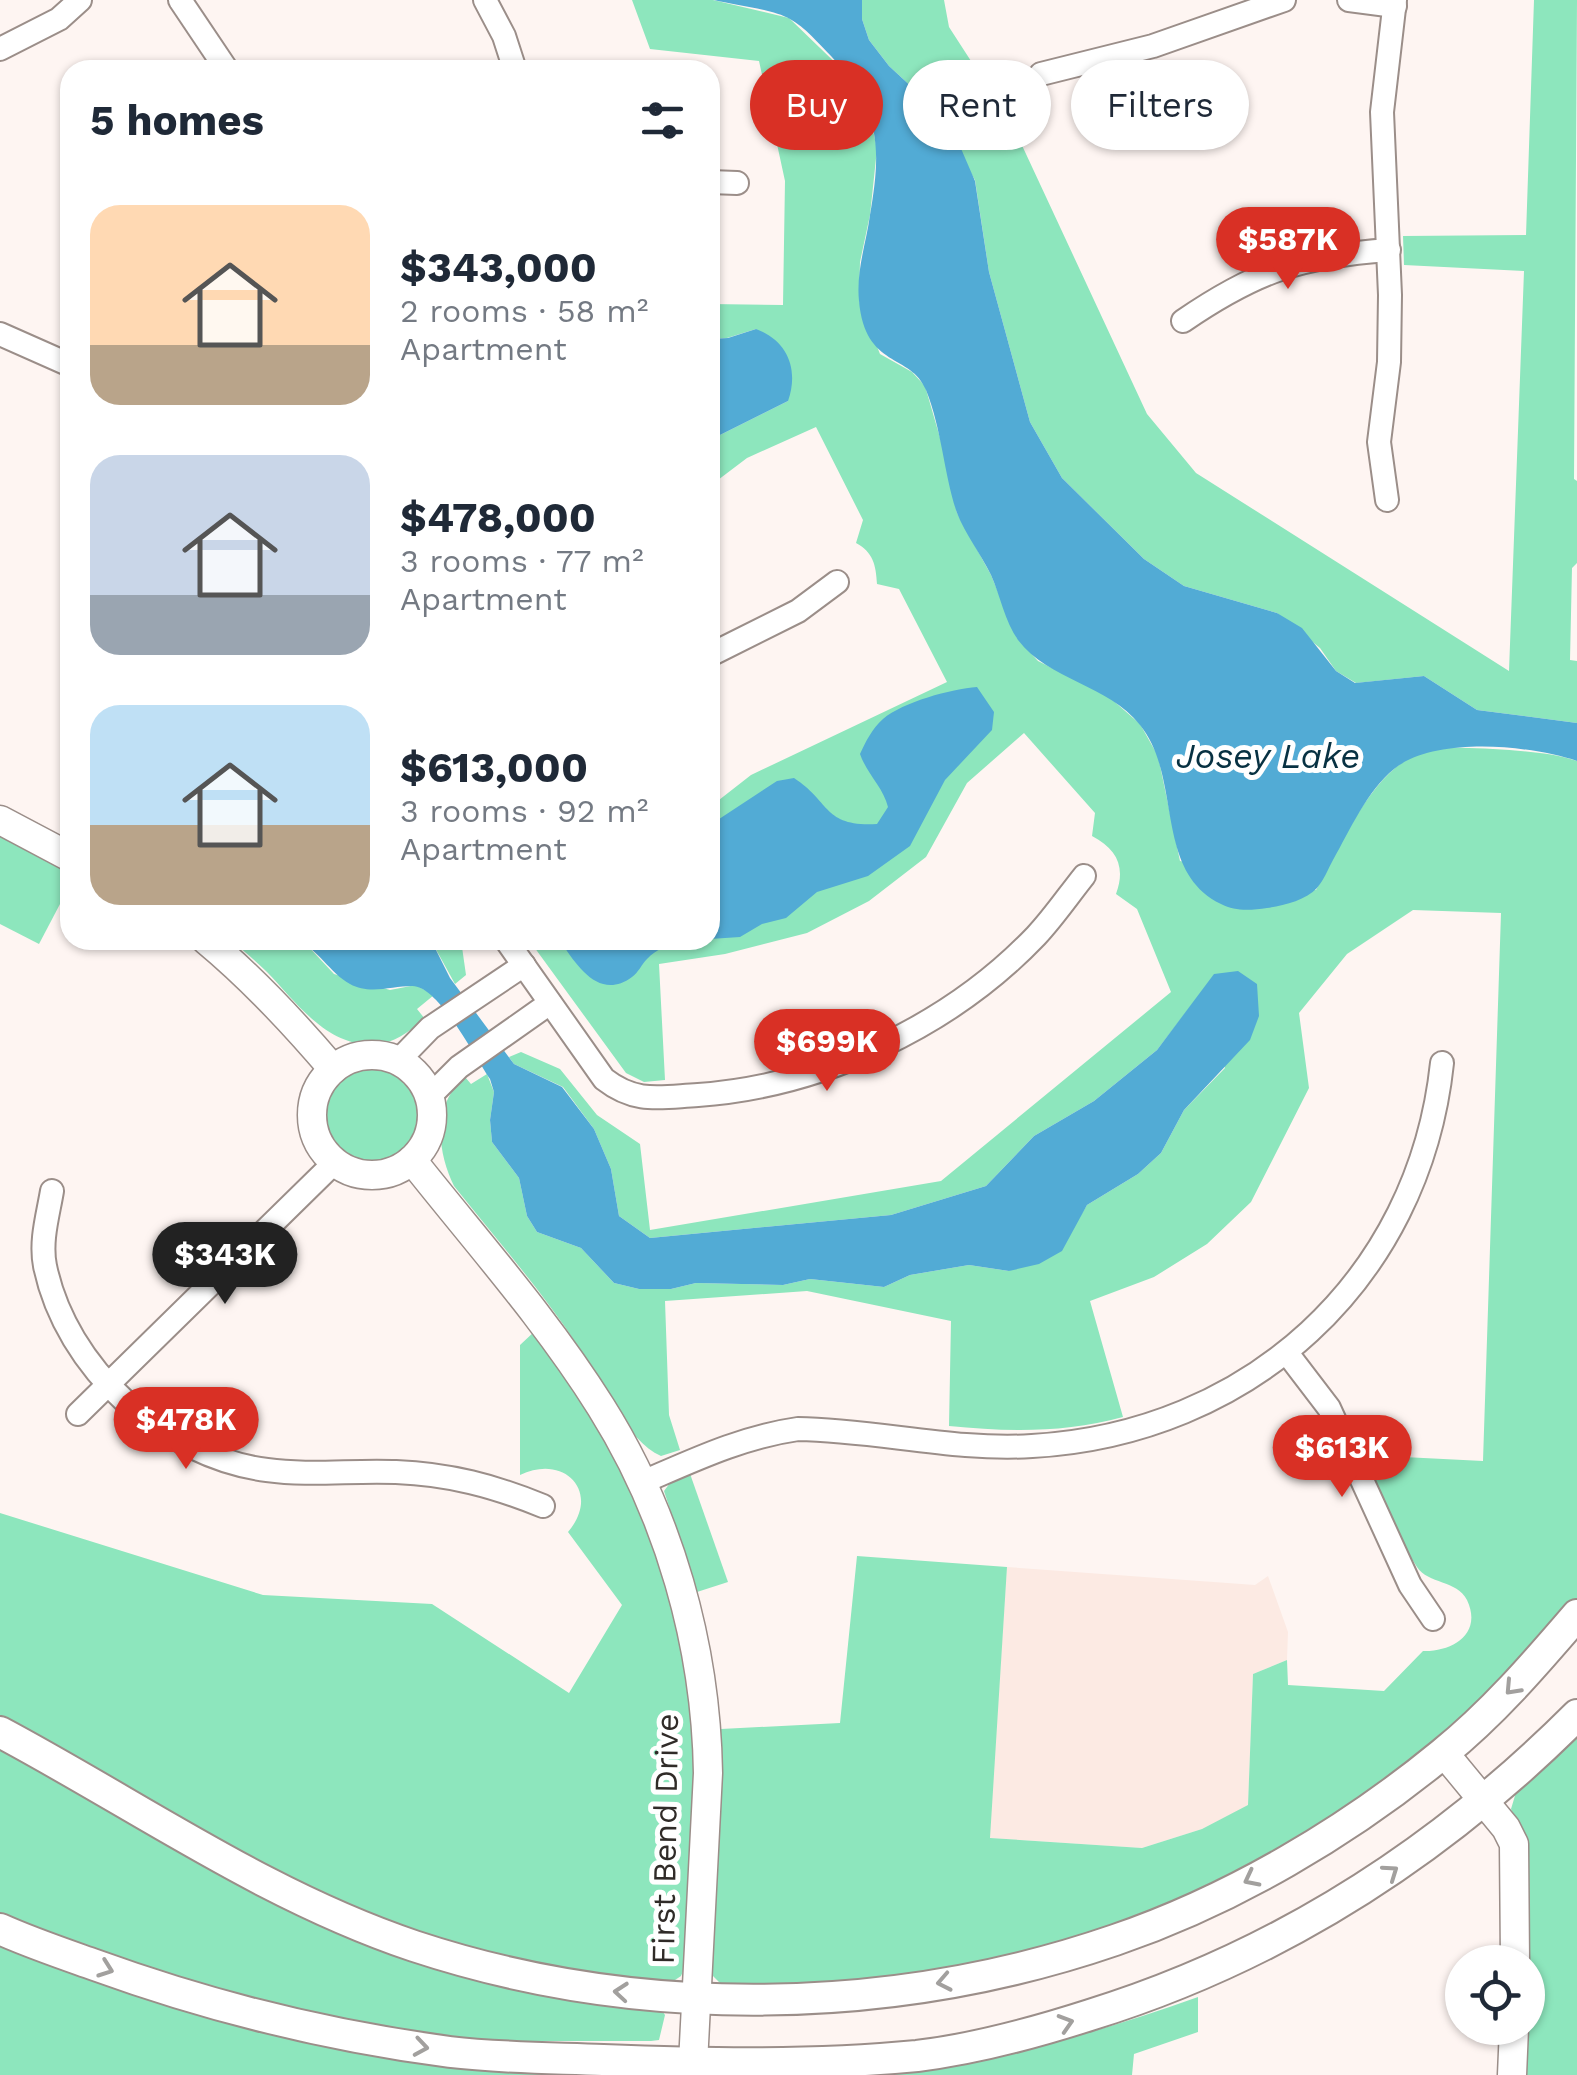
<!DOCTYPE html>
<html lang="en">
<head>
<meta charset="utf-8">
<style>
	body { margin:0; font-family:"Work Sans",sans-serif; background:#f6f6f7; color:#1f2937; height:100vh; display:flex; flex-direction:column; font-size:38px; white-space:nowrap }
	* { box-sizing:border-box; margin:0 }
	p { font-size:32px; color:#747a83 }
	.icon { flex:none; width:55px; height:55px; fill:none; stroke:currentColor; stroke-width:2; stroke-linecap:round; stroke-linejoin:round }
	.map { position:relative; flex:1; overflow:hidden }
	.drawer { position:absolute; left:60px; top:60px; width:660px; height:890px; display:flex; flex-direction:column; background:#fff; border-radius:30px; box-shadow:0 2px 8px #0004 }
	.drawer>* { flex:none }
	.guide { position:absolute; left:750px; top:60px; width:675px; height:90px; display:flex; gap:20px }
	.controls { position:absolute; left:1445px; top:1945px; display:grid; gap:20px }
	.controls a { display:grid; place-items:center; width:100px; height:100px; border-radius:50%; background:#fff; box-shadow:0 2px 8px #0004; font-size:50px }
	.price { position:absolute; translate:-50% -85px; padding:0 22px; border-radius:35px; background:#d93025; color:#fff; font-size:32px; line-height:65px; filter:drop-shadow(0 2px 5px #0008) }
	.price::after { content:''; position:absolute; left:50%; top:60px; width:30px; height:22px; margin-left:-15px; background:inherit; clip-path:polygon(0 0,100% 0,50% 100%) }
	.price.current { background:#222; color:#fff }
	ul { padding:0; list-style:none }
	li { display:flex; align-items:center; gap:30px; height:250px; padding:0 30px }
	li span { display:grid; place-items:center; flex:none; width:280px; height:200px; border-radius:30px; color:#555 }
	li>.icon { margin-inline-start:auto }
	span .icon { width:120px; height:120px; fill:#fffc; stroke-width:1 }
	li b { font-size:42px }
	h2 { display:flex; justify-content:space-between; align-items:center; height:120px; padding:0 30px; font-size:42px }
	.tag { padding:0 35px; border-radius:45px; background:#fff; box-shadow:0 2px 8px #0004; font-size:35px; line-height:90px }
	.tag.current { background:#d93025; color:#fff }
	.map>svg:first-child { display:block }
</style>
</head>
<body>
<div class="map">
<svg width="1577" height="2075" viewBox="0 0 1577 2075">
	<rect width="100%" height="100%" fill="#fef5f2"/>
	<!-- built -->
	<polygon fill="#fceae3" points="1007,1567 1255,1585 1268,1576 1288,1632 1287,1660 1253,1674 1248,1806 1202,1829 1142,1848 989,1838"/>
	<!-- green -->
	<g fill="#8de6bd">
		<path d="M 632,0 L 713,0 L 789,18 L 849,76 L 868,106 L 877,149 L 870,215 L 860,262 L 859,301 L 880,354 L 912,372 L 925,386 L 945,455 L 957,513 L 991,575 L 1017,638 L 1038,661 L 1108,696 L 1140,724 L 1158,756 L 1180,861 L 1316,890 C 1339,849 1371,773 1416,755 C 1441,745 1468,748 1493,749 C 1521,751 1550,752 1577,761 L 1577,1600 C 1421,1787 1192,1930 949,1970 C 874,1983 799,1984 723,1986 L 713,1976 L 710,1964 L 721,1794 L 721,1729 L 840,1723 L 857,1556 L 1007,1567 L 990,1838 L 1142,1848 L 1202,1829 L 1248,1805 L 1253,1674 L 1287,1660 L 1288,1685 L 1384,1691 L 1423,1651 C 1452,1652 1483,1634 1467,1600 C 1457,1580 1428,1584 1417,1567 C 1394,1534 1381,1492 1364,1455 L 1483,1461 L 1501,913 L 1413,910 L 1347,954 L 1299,1013 L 1309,1088 L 1251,1202 L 1207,1244 L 1154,1277 L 1090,1301 L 1123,1417 C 1065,1433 1008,1432 949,1426 L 951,1321 L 807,1291 L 665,1301 L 669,1415 L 680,1450 L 661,1456 C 627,1442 599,1377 578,1346 C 541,1290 496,1239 454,1186 C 437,1151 432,1105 465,1077 L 471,1084 L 487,1074 L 494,1092 L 490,1120 L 492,1142 L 519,1178 L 527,1216 L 537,1232 L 581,1248 L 614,1283 L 639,1289 L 671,1289 L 696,1283 L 783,1285 L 810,1279 L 884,1287 L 910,1275 L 969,1265 L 1009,1271 L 1076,1223 L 1087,1205 L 1138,1174 L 1161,1153 L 1184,1110 L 1225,1068 L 1197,998 L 1157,1050 L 1094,1101 L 1034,1136 L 986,1186 L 891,1215 L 650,1238 L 619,1216 L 611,1169 L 594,1129 L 563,1087 L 514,1064 L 509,1057 L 521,1052 L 560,1069 L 597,1115 L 640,1144 L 650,1230 L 941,1181 L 1171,992 L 1137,909 L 1116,894 C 1126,867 1117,849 1092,836 L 1095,813 L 1024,733 L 967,783 L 926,857 L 869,901 L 807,933 L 725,954 L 659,964 L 665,1080 L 644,1082 L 626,1073 L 529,940 L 710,940 L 710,807 L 751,775 L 947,682 L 899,589 L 877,584 C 876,565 873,552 856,543 L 863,520 L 816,427 L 747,458 L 710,486 L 710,440 L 788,401 L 756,329 L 727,338 L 710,339 L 710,304 L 783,305 L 785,181 L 759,61 L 650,49 Z"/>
		<polygon points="862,0 944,0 949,27 1013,126 1147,414 1196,473 1509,671 1524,271 1404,265 1403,236 1526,235 1534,0 1577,0 1574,479 1577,481 1577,563 1572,568 1570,660 1577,661 1577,723 1477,710 1424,676 1356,683 1336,671 1320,648 1277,613 1184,586 1144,559 1062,478 1030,422 989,272 975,180 928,102 889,66 869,40 862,19"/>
		<polygon points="0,828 70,865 70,885 39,944 0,924"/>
		<path d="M 232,940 L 297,940 L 306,944 L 334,974 L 390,990 L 416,985 L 434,995 L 417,1009 L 425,1019 C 413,1028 399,1040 384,1043 C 331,1053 299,1005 267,972 C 256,961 243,951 232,940 Z"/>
		<polygon points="425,940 461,940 466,975 455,984 433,944"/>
		<circle cx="372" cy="1115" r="46"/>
		<path d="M 535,1331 L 609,1440 L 644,1515 L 684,1643 L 698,1757 L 687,1962 L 681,1976 L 669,1984 C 536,1970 408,1936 287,1879 L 0,1718 L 0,1513 L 263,1595 L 432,1604 L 569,1693 L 622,1605 L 568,1532 C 602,1492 564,1453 520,1475 L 520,1345 Z"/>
		<polygon points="688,1468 728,1582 697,1592 664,1491 676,1475"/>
		<polygon points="1577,1732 1577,2075 1522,2075 1523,2028 1528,2028 1528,1962 1518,1824 1511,1809 1517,1789"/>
		<polygon points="0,1743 280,1898 660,2008 665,2015 659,2040 651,2041 520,2041 450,2037 347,2021 187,1984 0,1915"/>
		<polygon points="0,1941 105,1984 233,2021 422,2061 547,2075 0,2075"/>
		<path d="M 1198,1997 L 1198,2032 L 1134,2054 L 1132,2075 L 867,2075 C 981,2065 1090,2036 1198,1997 Z"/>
	</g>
	<!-- water -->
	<g fill="#52abd5">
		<path d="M 714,0 L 862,0 L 862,19 L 869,40 L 889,66 L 928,102 L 956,137 L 975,181 L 989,272 L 1030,422 L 1062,478 L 1144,559 L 1184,586 L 1277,613 L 1302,628 L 1336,671 L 1355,683 L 1424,676 L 1477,710 L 1577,723 L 1577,761 C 1530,745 1435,736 1394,769 C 1367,791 1350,830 1333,860 C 1328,869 1324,880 1317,888 C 1306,900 1283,906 1267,908 C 1252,910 1236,912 1221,904 C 1153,871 1183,778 1140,725 C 1108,684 1049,681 1018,640 C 1005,622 1000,595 991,575 C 981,554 965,534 957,513 C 944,475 942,430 926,390 C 911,353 865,369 859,301 C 856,271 866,244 870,215 C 882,146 880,109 831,56 C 819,44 805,27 790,19 C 772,9 734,5 714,0 Z"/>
		<path d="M 756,329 C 788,341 799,370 788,401 L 710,440 L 710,339 L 728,338 Z"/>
		<path d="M 977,687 L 994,712 L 992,730 L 945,780 L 910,846 L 868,876 L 817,892 L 786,918 L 762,924 L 740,937 L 710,939 L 710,825 L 777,781 L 794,778 C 831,802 823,827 877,824 L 888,807 C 883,787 867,774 860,754 C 866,741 872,729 883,719 C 903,702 951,689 977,687 Z"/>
		<path d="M 297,940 L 425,940 L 433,944 L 450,978 L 514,1064 L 562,1087 L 594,1129 L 611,1169 L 619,1216 L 650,1238 L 891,1215 L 986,1186 L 1034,1136 L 1094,1101 L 1157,1050 L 1214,974 L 1238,971 L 1257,984 L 1259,1016 L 1250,1040 L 1184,1110 L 1161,1153 L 1138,1174 L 1087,1205 L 1062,1251 L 1039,1264 L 1009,1271 L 969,1265 L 910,1275 L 884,1287 L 810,1279 L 783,1285 L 696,1283 L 671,1289 L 639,1289 L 614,1283 L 581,1248 L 537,1232 L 527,1216 L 519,1178 L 492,1142 L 490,1120 L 494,1092 L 490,1079 C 475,1057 438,985 412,986 C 392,986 369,995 350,984 C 330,973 318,949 297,940 Z"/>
		<path d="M 565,940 L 682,940 C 670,944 656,949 647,959 C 642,964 638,973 632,977 C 601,1000 579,969 563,945 Z"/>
	</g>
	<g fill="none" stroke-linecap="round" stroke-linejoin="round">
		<!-- minor casing -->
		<g stroke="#9b8e89" stroke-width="26">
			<g id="minor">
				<polyline points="180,0 227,70"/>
				<polyline points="485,0 504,36 515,70"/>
				<polyline points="1349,0 1395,6"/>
				<polyline points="0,49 59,19 80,0"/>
				<polyline points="1041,74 1153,46 1284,0"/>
				<polyline points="710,182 737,183"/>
				<path d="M 1183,321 C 1256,271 1301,256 1389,250"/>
				<polyline points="0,334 70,365"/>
				<polyline points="1387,500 1379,442 1389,362 1390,295 1382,112 1395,0"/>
				<polyline points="710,655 798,611 837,582"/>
				<path d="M 506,940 L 604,1079 C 636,1104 660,1097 698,1095 C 823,1086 950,1026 1036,936 C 1053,918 1068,896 1084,876"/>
				<polyline points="399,1060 430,1028 524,965"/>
				<polyline points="430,1096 459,1067 550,1003"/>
				<path d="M 52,1191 C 48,1215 40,1241 45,1266 C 66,1368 164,1457 267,1470 C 309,1476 353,1470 396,1472 C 449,1474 494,1486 543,1506"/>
				<polyline points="1287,1353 1329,1408 1410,1585 1433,1619"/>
				<polyline points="78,1414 335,1162"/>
				<path d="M 643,1482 C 694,1460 742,1437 798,1429 C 876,1430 954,1451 1032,1446 C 1248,1434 1419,1281 1442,1063"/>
			</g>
		</g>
		<!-- tertiary casing -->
		<g stroke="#9b8e89" stroke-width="31">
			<g id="tertiary">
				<polyline points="0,820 70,857"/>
				<path d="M 206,940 C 253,979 293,1022 333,1069"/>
				<circle cx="372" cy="1115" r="60"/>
				<path d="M 412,1160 C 476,1241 546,1319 601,1407 C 669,1515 706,1645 708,1773 L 693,2063"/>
				<polyline points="1444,1753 1506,1828 1514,1844 1515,1962"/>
				<polyline points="1512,2075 1514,2028"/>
			</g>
		</g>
		<!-- secondary casing -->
		<g stroke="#9b8e89" stroke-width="34">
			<g id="secondary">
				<path d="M 0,1732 C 137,1805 265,1896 414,1946 C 638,2020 891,2017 1115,1940 C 1232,1900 1347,1832 1442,1754 C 1492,1714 1535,1664 1577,1615"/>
				<path d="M 0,1929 C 31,1943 64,1954 95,1965 C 211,2007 328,2036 450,2052 C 500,2058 552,2058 603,2060 C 707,2064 812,2066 917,2056 C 976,2049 1034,2033 1090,2015 C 1277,1957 1439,1853 1577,1715"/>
			</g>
		</g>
		<!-- minor -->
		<use href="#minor" stroke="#fff" stroke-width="22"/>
		<!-- tertiary -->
		<use href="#tertiary" stroke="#fff" stroke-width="28"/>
		<!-- secondary -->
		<use href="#secondary" stroke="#fff" stroke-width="30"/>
	</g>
	<!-- one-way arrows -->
	<defs><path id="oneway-chevron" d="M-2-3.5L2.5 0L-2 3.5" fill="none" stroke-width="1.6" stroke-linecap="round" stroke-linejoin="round" transform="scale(2.5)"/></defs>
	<g stroke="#a2a09e">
		<use href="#oneway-chevron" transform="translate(1512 1688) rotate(133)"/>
		<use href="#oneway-chevron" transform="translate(1391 1872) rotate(-35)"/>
		<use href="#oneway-chevron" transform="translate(1251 1879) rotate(153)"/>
		<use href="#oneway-chevron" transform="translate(106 1969) rotate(20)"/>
		<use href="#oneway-chevron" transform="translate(944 1982) rotate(169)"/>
		<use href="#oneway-chevron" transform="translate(621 1992) rotate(-175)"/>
		<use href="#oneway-chevron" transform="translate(1066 2023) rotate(-17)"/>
		<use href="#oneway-chevron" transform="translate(421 2047) rotate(9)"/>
	</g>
	<g text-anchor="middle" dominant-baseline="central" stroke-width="10" stroke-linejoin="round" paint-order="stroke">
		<!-- street labels -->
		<g font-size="32" fill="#302b28" stroke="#fff">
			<text transform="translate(665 1839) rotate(-89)">First Bend Drive</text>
		</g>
		<!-- water labels -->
		<g font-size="35" font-style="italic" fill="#073142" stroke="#fff">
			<text x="1268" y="756">Josey Lake</text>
		</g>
	</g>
</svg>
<div class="controls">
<a><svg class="icon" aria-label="locate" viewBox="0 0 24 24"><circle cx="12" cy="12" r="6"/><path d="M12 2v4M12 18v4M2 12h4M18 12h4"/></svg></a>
</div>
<b class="price" style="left:1288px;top:292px">$587K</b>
<b class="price" style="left:827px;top:1094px">$699K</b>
<b class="price current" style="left:225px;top:1307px">$343K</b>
<b class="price" style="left:186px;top:1472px">$478K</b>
<b class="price" style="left:1342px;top:1500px">$613K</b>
<div class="guide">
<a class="tag current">Buy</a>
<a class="tag">Rent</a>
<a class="tag">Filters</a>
</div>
<section class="drawer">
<h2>5 homes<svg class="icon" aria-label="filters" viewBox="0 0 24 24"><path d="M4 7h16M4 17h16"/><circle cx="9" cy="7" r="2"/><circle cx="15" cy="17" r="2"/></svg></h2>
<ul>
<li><span style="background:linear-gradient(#ffd9b3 70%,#b9a48a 0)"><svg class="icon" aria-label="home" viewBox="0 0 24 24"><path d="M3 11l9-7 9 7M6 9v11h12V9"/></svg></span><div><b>$343,000</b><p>2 rooms · 58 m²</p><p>Apartment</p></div></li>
<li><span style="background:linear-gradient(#c9d6e8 70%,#9aa5b1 0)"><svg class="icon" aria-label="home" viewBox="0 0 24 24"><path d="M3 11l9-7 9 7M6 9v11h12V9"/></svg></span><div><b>$478,000</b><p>3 rooms · 77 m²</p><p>Apartment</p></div></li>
<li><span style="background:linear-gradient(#bfe0f5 60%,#b9a48a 0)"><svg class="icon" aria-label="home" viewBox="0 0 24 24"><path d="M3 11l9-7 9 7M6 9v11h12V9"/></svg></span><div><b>$613,000</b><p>3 rooms · 92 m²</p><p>Apartment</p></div></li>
</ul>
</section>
</div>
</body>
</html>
